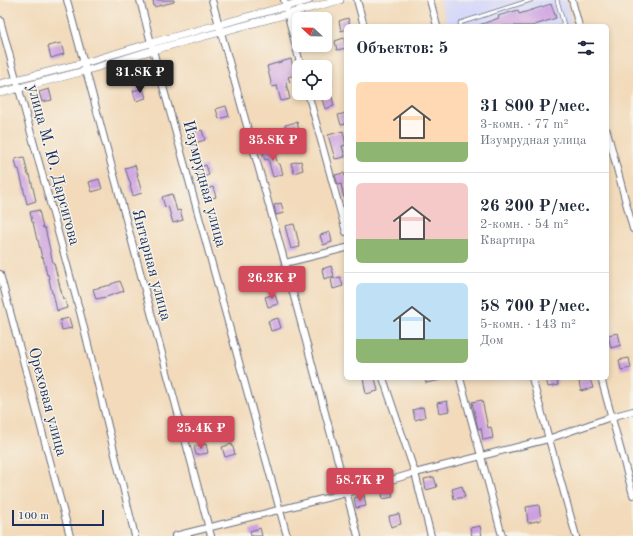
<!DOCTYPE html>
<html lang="ru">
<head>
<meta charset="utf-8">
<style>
	body { margin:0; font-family:"Old Standard TT",serif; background:#f6f6f7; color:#1f2937; height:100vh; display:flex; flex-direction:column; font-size:15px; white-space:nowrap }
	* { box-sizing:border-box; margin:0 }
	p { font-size:13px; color:#747a83 }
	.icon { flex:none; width:22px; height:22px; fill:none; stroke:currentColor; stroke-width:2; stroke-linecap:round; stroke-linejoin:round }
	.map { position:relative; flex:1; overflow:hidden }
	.side { position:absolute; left:344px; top:24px; width:265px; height:356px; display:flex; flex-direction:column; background:#fff; border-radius:6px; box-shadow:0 2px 6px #0003 }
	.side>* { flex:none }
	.needle { width:26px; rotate:292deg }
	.tools { position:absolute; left:292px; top:12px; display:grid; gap:8px }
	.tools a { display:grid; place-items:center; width:40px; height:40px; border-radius:6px; background:#fff; box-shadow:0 2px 6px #0003; font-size:20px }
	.scale { position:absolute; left:12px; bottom:10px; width:92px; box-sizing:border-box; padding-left:4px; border:2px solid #1b2f5e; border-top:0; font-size:11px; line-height:14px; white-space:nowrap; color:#1b2f5e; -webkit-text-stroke:3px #f7f3e8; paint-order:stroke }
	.price { position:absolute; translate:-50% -34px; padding:0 9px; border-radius:4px; background:#d1495b; color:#fff; font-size:13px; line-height:26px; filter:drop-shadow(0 1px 2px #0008) }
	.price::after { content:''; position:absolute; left:50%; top:24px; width:12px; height:9px; margin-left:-6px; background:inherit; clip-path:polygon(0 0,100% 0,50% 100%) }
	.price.current { background:#222; color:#fff }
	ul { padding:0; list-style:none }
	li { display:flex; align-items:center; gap:12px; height:100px; padding:0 12px }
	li+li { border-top:1px solid #e0e1e3 }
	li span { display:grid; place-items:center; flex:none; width:112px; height:80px; border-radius:6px; color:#555 }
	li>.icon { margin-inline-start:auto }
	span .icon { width:48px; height:48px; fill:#fffc; stroke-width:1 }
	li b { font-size:17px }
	h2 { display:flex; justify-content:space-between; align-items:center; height:48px; padding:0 12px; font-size:17px }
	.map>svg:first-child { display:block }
</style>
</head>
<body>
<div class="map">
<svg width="633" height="536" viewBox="0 0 633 536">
	<rect width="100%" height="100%" fill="#f7f3e8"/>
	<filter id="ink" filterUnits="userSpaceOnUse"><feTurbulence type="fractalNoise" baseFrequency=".025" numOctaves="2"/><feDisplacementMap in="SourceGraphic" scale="8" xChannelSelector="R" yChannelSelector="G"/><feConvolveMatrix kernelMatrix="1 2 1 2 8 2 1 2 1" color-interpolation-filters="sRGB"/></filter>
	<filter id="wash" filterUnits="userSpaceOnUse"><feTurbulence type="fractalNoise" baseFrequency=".012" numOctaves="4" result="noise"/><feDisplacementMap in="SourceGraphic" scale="16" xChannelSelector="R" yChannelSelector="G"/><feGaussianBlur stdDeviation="0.9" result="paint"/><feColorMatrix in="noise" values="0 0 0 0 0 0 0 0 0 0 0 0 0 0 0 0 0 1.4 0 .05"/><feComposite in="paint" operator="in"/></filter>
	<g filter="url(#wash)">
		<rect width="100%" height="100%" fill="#f2daba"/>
		<!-- built -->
		<polygon fill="#d5d8f9" points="440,0 565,0 572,26 448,26"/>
		<g id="blocks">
			<!-- building -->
			<g fill="#cc9fe1">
				<polygon points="153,0 174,0 174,2 154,7"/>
				<polygon points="551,4 556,18 532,26 479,26 479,25 499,18 498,16 518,10 519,14"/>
				<polygon points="348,18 350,26 346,26 346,29 341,31 339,21"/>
				<polygon points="344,38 346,48 337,50 335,41"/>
				<polygon points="61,43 64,54 51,58 48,46"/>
				<polygon points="291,59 295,75 288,77 290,82 286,83 290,99 281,101 277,86 272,87 267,66"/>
				<polygon points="330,75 332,86 325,88 325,76"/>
				<polygon points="143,88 146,98 136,101 133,91"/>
				<polygon points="49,89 52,100 42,102 39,92"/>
				<polygon points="332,97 334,106 325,109 322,99"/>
				<polygon points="226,106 229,116 219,119 216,109"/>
				<polygon points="346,113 346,124 341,125 338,115"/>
				<polygon points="297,122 301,138 288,141 285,125"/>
				<polygon points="202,130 205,140 195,143 192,133"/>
				<polygon points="343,131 346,145 342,146 345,157 335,159 328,135"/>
				<polygon points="272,147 278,164 280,164 283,174 273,177 268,159 265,160 262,150"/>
				<polygon points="24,157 28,175 30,175 36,201 27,204 19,169 17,169 15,159"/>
				<polygon points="301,161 303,170 294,173 291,163"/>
				<polygon points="135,165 138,175 137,175 142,193 133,196 130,186 131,186 125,168"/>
				<polygon points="206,165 209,175 199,178 196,169"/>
				<polygon points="344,173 346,179 346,197 344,198 341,184 338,185 335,175"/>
				<polygon points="99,179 102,189 92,192 89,182"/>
				<polygon points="213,187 216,197 206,200 203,190"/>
				<polygon points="172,194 177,211 180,210 183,220 173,223 168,206 165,207 162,197"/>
				<polygon points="281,203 284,213 276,215 274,205"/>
				<polygon points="39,210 43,228 45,228 53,263 54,263 63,299 65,299 67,308 57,311 53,293 52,293 48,274 47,275 43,257 42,258 38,240 37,240 33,222 32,222 30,212"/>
				<polygon points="294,224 300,247 291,249 285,226"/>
				<polygon points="330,232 332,242 323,245 320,235"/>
				<polygon points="331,266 334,276 324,279 322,269"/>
				<polygon points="340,277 343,286 333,289 331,279"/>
				<polygon points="120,281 124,291 106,297 96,299 93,289 111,285 111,284"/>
				<polygon points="275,294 278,304 268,307 265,297"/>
				<polygon points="69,318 72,328 62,330 60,320"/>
				<polygon points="278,318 281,328 271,331 268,321"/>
				<polygon points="618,333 621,345 611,348 608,335"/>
				<polygon points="629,358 631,368 621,370 619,360"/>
				<polygon points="363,378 375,378 378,391 366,394"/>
				<polygon points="425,378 441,378 441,380 426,383"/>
				<polygon points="546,378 557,378 558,385 548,387"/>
				<polygon points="590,379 593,388 581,391 579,382"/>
				<polygon points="482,400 488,428 491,427 493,438 483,440 481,428 478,429 472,402"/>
				<polygon points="447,401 449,411 439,413 437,403"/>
				<polygon points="423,407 425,417 415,420 413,410"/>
				<polygon points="229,424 232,434 222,437 219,427"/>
				<polygon points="206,444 208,453 196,455 194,446"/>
				<polygon points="232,444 235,454 225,457 222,447"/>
				<polygon points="434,477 437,487 426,490 424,479"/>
				<polygon points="462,486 465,497 454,499 452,489"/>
				<polygon points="391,487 393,497 383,499 381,489"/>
				<polygon points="364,495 366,506 356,508 354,498"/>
				<polygon points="539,505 541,520 528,523 526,507"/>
				<polygon points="399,514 401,524 391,527 389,516"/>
				<polygon points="480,526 482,536 472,536 470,528"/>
				<polygon points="260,528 262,536 251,536 250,531"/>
			</g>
		</g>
	</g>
	<g filter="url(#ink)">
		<use href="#blocks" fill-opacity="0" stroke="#666b7e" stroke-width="1"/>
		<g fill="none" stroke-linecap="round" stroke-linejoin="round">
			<!-- service casing -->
			<g stroke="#666b7e" stroke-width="4.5">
				<g id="service">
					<polyline points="557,0 564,25 561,26"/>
					<polyline points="461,26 460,23 531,0"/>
				</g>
			</g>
			<!-- minor casing -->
			<g stroke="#666b7e" stroke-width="8">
				<g id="minor">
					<polyline points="67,0 211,536"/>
					<polyline points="140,0 151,43 287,536"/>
					<polyline points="212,0 285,263 358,536"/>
					<polyline points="284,0 301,67"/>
					<polyline points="357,0 364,26"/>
					<polyline points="430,0 437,26"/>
					<polyline points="572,0 579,26"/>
					<polyline points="0,20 81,316 135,536"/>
					<polyline points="308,93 346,232"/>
					<polyline points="607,131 633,229"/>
					<polyline points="285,263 346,248"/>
					<polyline points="0,274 70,536"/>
					<polyline points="383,378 415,473 431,536"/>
					<polyline points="460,378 481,456 502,536"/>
					<polyline points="532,378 576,536"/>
					<polyline points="601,378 633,495"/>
					<polyline points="175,536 346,493 415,473 548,439 611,417 633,411"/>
				</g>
			</g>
			<!-- tertiary casing -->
			<g stroke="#666b7e" stroke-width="8">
				<g id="tertiary">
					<polyline points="0,84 84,63 151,43 309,0"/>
					<polyline points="0,93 85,71 153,50 340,0"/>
				</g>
			</g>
			<!-- service -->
			<use href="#service" stroke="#fff" stroke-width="3"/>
			<!-- minor -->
			<use href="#minor" stroke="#fff" stroke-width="6"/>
			<!-- tertiary -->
			<use href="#tertiary" stroke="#fff" stroke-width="7"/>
		</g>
	</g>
	<g text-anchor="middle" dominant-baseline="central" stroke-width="3" stroke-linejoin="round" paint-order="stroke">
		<!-- street labels -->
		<g font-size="16" fill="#1b2f5e" stroke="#f7f3e8">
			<text transform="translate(53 165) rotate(75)">улица М. Ю. Дарсигова</text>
			<text transform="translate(204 184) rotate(75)">Изумрудная улица</text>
			<text transform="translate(151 265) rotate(75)">Янтарная улица</text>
			<text transform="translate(47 402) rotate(75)">Ореховая улица</text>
		</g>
	</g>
</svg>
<div class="tools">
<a><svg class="needle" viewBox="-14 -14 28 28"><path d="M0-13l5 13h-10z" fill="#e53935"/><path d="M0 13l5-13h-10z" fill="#747a83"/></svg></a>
<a><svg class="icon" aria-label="locate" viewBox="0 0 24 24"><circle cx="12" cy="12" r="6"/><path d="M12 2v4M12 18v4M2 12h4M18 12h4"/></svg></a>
</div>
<div class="scale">100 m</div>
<b class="price current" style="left:140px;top:94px">31.8K ₽</b>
<b class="price" style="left:273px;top:162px">35.8K ₽</b>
<b class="price" style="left:272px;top:300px">26.2K ₽</b>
<b class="price" style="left:201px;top:450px">25.4K ₽</b>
<b class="price" style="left:360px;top:502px">58.7K ₽</b>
<section class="side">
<h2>Объектов: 5<svg class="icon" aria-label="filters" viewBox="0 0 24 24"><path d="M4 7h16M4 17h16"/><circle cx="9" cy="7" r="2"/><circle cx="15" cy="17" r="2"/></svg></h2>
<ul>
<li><span style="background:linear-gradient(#ffd9b3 75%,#8fb573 0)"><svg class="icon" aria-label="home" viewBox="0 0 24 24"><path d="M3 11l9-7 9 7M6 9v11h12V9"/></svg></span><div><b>31 800 ₽/мес.</b><p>3-комн. · 77 m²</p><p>Изумрудная улица</p></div></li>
<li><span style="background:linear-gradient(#f6c9c9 70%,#8fb573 0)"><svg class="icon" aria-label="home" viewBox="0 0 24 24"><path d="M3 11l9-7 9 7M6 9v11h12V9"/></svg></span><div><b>26 200 ₽/мес.</b><p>2-комн. · 54 m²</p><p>Квартира</p></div></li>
<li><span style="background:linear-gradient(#bfe0f5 70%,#8fb573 0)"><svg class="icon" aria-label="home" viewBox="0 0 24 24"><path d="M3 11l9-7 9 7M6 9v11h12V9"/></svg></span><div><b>58 700 ₽/мес.</b><p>5-комн. · 143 m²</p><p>Дом</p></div></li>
</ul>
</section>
</div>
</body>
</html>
